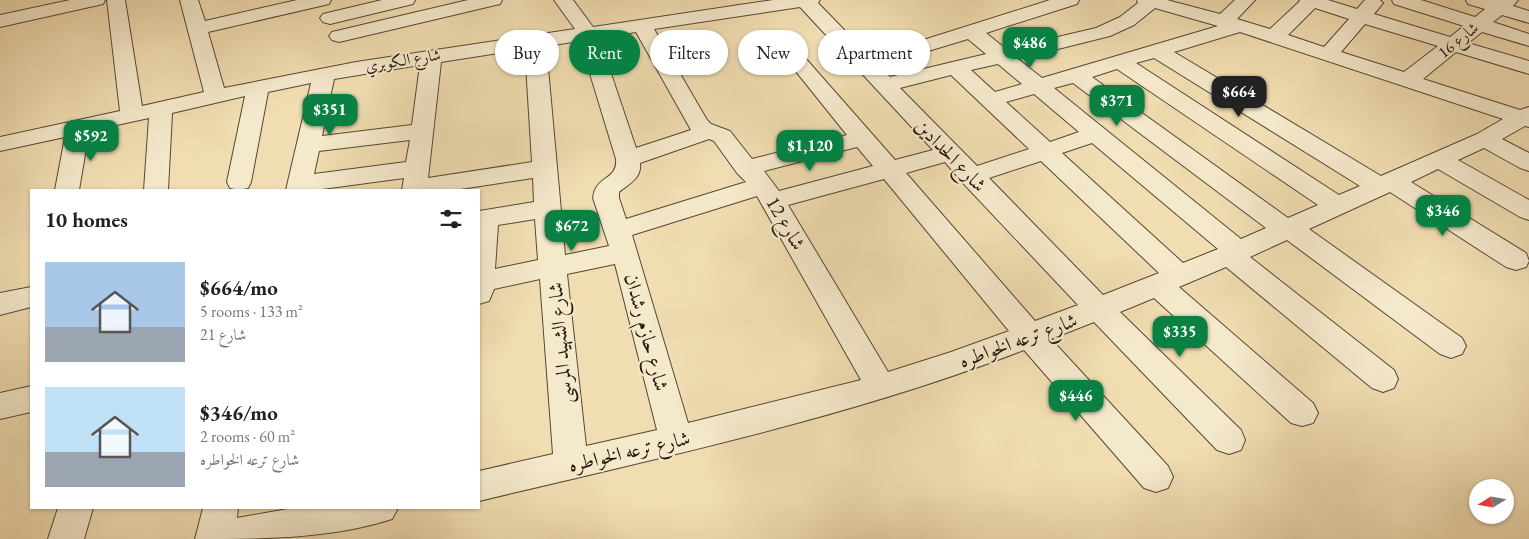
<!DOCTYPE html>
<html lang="en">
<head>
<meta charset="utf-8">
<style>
	body { margin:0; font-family:"EB Garamond",Amiri,serif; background:#f2f2f2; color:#222; height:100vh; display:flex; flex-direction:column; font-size:19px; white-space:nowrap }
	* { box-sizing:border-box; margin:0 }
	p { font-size:16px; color:#767676 }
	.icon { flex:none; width:28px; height:28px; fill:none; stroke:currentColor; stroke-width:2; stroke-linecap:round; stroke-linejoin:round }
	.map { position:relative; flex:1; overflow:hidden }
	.sheet { position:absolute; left:30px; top:189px; width:450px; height:320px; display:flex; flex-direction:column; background:#fff; border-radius:0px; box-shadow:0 1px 4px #0004 }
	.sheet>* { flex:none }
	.banner { position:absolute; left:495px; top:30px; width:475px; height:45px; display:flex; gap:10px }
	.needle { width:32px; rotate:259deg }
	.fabs { position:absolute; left:1469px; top:479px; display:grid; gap:10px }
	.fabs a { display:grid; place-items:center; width:45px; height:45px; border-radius:50%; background:#fff; box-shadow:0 1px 4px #0004; font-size:25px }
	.price { position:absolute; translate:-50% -42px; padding:0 11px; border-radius:10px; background:#0b8043; color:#fff; font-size:16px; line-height:32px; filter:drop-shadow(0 1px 2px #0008) }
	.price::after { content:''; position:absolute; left:50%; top:30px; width:15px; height:11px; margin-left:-8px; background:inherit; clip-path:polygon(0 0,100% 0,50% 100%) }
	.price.selected { background:#222; color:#fff }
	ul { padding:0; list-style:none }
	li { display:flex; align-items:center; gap:15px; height:125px; padding:0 15px }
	li span { display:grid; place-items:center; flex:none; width:140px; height:100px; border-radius:0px; color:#555 }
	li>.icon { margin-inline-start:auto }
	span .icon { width:60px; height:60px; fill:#fffc; stroke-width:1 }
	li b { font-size:21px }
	h2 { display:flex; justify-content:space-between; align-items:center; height:60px; padding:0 15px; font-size:21px }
	.chip { padding:0 18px; border-radius:22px; background:#fff; box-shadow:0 1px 4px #0004; font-size:18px; line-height:45px }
	.chip.selected { background:#0b8043; color:#fff }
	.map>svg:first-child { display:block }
</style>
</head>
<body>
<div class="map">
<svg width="1529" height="539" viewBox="0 0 1529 539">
	<rect width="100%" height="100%" fill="#f0ddb1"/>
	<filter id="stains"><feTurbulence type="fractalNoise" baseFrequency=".004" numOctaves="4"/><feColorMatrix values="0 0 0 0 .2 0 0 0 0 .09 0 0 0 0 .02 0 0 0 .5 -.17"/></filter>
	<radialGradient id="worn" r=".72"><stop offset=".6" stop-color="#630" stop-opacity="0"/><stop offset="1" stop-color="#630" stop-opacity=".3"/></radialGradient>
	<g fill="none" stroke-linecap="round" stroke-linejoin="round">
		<!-- street casing -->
		<g stroke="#564734" stroke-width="2">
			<g id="street">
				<polygon points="70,0 105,0 103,4 0,27 0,15"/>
				<path d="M 107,0 L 125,0 L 142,106 L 204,92 L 180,0 L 198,0 L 205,21 L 297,0 L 331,0 L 329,4 L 208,32 L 224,88 L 356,62 L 575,29 L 554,0 L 573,0 L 593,27 L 773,0 L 820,0 L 818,3 L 890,77 L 986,54 L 968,39 L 905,58 L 898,56 L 895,52 L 898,48 L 1050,0 L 1079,0 L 1077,4 L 986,33 L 1006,49 L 1096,28 L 1120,17 L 1138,3 L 1137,0 L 1167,0 L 1220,14 L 1235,0 L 1255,0 L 1237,19 L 1270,29 L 1300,1 L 1299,0 L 1328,0 L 1357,9 L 1365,0 L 1380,0 L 1383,3 L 1374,14 L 1450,37 L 1464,26 L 1394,4 L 1392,0 L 1421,0 L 1475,17 L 1485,9 L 1468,4 L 1466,0 L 1518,0 L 1513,6 L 1529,11 L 1529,23 L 1502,15 L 1493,22 L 1529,34 L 1529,46 L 1482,32 L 1468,43 L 1529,61 L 1529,74 L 1456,52 L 1423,79 L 1520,110 L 1529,107 L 1529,127 L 1525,126 L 1502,139 L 1529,153 L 1529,171 L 1520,168 L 1484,148 L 1458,160 L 1529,200 L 1529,220 L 1520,217 L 1438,169 L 1411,182 L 1526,253 L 1529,261 L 1526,267 L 1516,270 L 1506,267 L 1390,192 L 1309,229 L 1462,338 L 1466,346 L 1462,354 L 1451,358 L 1440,354 L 1287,240 L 1250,257 L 1394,370 L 1398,379 L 1394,388 L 1383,392 L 1372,388 L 1226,267 L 1179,287 L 1313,403 L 1318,413 L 1313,423 L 1302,426 L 1291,423 L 1154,298 L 1120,312 L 1241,430 L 1245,440 L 1241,450 L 1229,454 L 1217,450 L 1094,322 L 1051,339 L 1168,466 L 1173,477 L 1168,488 L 1156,492 L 1144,488 L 1024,350 C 848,418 662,457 479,501 L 479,471 L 553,454 L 540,279 L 494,289 L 489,301 L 479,304 L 479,211 L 534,202 L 533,178 L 454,190 L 402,190 L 404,178 L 315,190 L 286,190 L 311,83 L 268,92 L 251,182 L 248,188 L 239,190 L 230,188 L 227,182 L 245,96 L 172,113 L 168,190 L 144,190 L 149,118 L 89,131 L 79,190 L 55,190 L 65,137 L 0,151 L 0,137 L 120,111 ZM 800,7 L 933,150 L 895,160 L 807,60 L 800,58 L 793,60 L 790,64 L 847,135 L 752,159 L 730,131 L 711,124 L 707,120 L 654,29 ZM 1155,8 L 1218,26 L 1042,78 L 1018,59 L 1110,36 L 1134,25 ZM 1315,8 L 1349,19 L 1324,47 L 1288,35 ZM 1365,24 L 1438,46 L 1404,72 L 1341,52 ZM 636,32 L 691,130 L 636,148 L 599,38 ZM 1240,32 L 1503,119 L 1477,134 L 1381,176 L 1174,52 ZM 580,41 L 616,159 C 618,181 596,174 593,198 L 609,246 L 565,255 L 546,46 ZM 525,49 L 532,162 L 428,178 L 441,62 ZM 1154,58 L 1360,186 L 1339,195 L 1136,63 ZM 998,64 L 1022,84 L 995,92 L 971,70 ZM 420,65 L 412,125 L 322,136 L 334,79 ZM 1117,69 L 1318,205 L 1288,218 L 1092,77 ZM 951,75 L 1029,149 L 977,166 L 900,88 ZM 1073,83 L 1266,228 L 1241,239 L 1054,88 ZM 1034,94 L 1079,132 L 1050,142 L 1006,102 ZM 709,139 L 714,141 L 737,173 L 746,182 L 626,219 L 619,198 L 619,192 C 629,184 642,178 640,163 ZM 410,140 L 406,162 L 314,174 L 319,151 ZM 1092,143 L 1218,249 L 1183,263 L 1062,153 ZM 857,147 L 873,166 L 779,191 L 764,171 ZM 1041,161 L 1159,273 L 1103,295 L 989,178 ZM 945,162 L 962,182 L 1078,305 L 1035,321 L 906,173 ZM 884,179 L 1009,331 L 951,352 L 888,372 L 788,205 ZM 757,196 L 861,380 L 688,423 L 632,235 ZM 535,219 L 538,260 L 495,269 L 498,225 ZM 615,264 L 657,430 L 586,446 L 567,274 Z"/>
				<polygon points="382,0 415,0 413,4 330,24 323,22 320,18 323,14"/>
				<polygon points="468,0 502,0 500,4 339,42 332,40 329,36 332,32"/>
				<polygon points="31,287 31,307 0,315 0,293"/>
				<polygon points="31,386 31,412 0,419 0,393"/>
				<polygon points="58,508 93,508 84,539 48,539"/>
				<path d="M 203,508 L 238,508 L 237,518 L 293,508 L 398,508 L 392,519 C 331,539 260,539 195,539 Z"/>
			</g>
		</g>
		<!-- street -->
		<use href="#street" fill="#f5e9cc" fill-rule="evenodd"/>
	</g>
	<g text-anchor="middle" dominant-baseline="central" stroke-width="4" stroke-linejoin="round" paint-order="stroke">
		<!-- far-street labels -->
		<g font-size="16" fill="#23150b" stroke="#f5e9cc">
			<text transform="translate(1458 40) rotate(-39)">شارع 16</text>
			<text transform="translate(403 60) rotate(-9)">شارع الكوبري</text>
		</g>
		<!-- street labels -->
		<g font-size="20" fill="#23150b" stroke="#f5e9cc">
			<text transform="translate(951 155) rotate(46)">شارع الحدادين</text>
			<text transform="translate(786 223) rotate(60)">شارع 12</text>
			<text transform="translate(647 332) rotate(75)">شارع حازم رشدان</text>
			<text transform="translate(1018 340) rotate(-20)">شارع ترعه الخواطره</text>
			<text transform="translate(560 343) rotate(-95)">شارع الشهيد المرسى</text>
			<text transform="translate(629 451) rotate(-13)">شارع ترعه الخواطره</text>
		</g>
	</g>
	<rect width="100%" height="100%" filter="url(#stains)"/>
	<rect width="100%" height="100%" fill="url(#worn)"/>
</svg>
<div class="fabs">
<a><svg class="needle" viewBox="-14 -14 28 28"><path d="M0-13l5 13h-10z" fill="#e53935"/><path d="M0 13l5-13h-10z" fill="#767676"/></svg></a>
</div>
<b class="price" style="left:1030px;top:69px">$486</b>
<b class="price selected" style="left:1239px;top:118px">$664</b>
<b class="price" style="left:1117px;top:127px">$371</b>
<b class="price" style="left:330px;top:136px">$351</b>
<b class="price" style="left:91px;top:162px">$592</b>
<b class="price" style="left:810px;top:172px">$1,120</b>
<b class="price" style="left:1443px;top:237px">$346</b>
<b class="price" style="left:572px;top:252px">$672</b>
<b class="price" style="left:1180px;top:358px">$335</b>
<b class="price" style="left:1076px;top:422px">$446</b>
<div class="banner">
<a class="chip">Buy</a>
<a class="chip selected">Rent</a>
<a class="chip">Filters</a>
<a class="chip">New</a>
<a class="chip">Apartment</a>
</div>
<section class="sheet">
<h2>10 homes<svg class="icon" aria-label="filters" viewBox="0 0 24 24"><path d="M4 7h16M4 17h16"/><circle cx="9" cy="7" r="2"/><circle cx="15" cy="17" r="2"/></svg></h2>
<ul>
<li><span style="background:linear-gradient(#a9c7e8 65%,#9aa5b1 0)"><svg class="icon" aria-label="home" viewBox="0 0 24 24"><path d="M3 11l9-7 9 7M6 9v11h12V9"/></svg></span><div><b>$664/mo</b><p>5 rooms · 133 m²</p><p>شارع 21</p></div></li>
<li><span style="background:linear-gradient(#bfe0f5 65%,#9aa5b1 0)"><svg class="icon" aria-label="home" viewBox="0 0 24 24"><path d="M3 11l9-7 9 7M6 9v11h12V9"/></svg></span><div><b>$346/mo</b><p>2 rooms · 60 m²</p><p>شارع ترعه الخواطره</p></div></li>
</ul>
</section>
</div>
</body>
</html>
